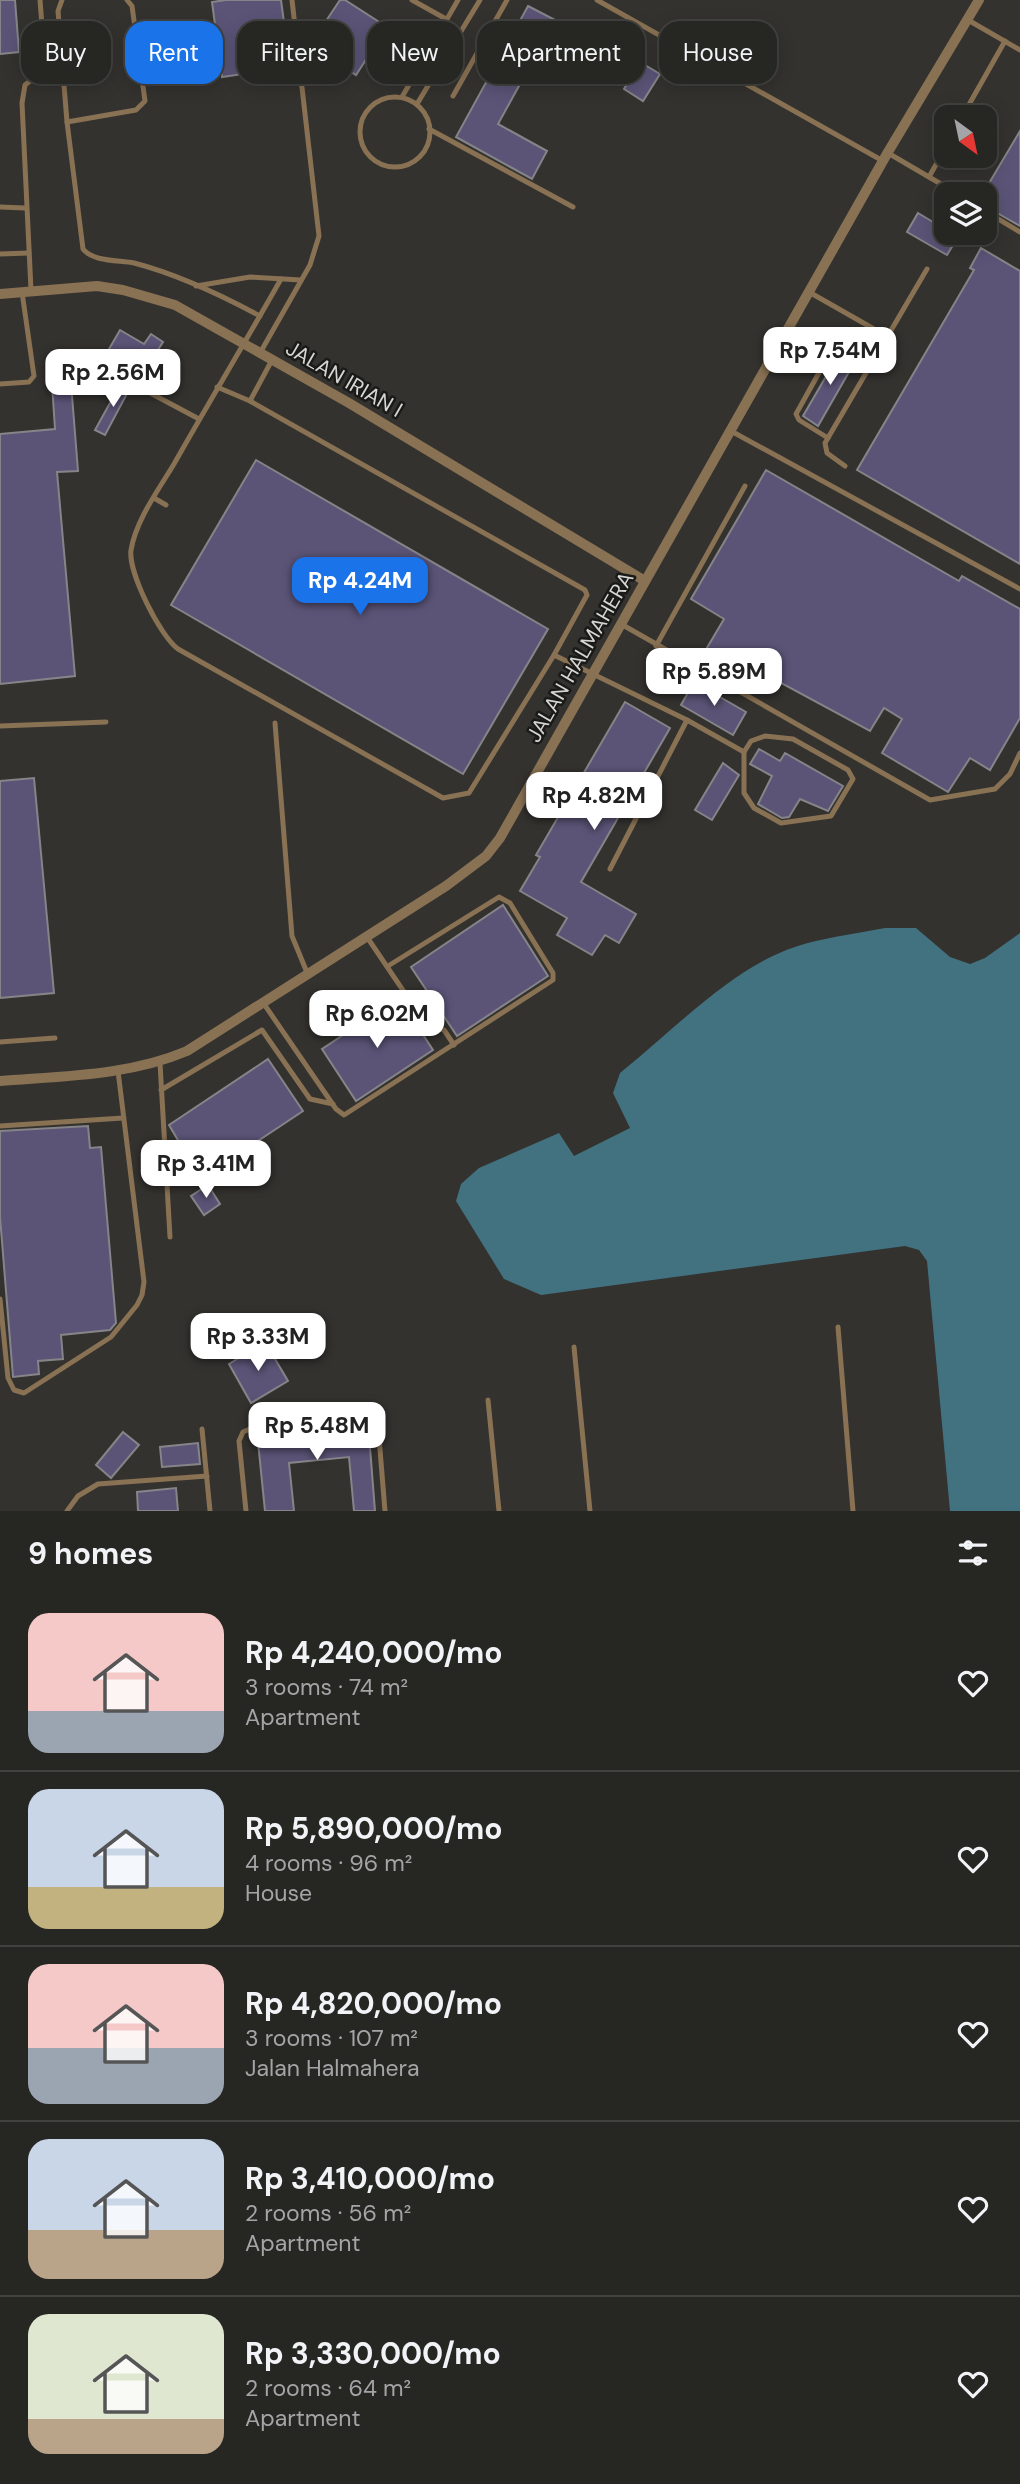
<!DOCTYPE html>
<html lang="en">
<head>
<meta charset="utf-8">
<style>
	body { margin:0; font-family:"DM Sans",sans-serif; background:#323230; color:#f1f3f6; height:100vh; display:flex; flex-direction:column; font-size:26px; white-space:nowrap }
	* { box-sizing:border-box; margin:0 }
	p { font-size:23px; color:#a4a5a6 }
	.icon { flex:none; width:38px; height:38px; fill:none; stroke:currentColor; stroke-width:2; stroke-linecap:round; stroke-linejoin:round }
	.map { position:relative; height:1511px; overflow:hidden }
	.side { display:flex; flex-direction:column; background:#262623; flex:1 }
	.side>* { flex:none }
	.hud { position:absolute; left:21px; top:21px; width:978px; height:63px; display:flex; gap:14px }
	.needle { width:46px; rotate:147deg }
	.buttons { position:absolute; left:934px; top:105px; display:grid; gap:14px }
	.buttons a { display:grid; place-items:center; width:63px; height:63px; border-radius:14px; background:#262623; box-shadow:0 4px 18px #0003,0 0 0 2px #424341; font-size:35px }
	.price { position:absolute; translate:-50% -60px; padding:0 16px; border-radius:14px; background:#fff; color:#222; font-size:23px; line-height:46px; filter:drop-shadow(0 2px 4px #0008) }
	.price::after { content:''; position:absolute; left:50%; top:42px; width:21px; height:16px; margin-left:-10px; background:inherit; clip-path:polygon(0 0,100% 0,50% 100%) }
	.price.selected { background:#1a73e8; color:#fff }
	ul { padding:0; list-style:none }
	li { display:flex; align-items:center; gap:21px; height:175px; padding:0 28px }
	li+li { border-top:2px solid #424341 }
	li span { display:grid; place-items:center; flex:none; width:196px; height:140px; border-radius:21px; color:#555 }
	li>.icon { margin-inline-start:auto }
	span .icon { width:84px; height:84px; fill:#fffc; stroke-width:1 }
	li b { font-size:30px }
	h2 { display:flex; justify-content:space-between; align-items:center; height:84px; padding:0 28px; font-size:30px }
	.chip { padding:0 24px; border-radius:21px; background:#262623; box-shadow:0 4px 18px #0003,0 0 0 2px #424341; font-size:24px; line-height:63px }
	.chip.selected { background:#1a73e8; color:#fff }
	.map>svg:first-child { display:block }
</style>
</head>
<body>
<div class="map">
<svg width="1020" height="1511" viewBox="0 0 1020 1511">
	<rect width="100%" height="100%" fill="#33322f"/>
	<!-- water -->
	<path fill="#427280" d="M 885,928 L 916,928 L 950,957 L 970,964 L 985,958 L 1020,933 L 1020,1511 L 950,1511 L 927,1261 L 919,1250 L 905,1246 L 541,1295 L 504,1279 L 456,1201 L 461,1184 L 479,1168 L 559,1133 L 574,1156 L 630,1128 L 613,1093 L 620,1073 C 666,1036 722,979 775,955 C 808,939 849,935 885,928 Z"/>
	<!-- building -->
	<g fill="#5b5477" stroke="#858488" stroke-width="2">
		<polygon points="0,0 15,0 19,52 0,54"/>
		<polygon points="226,0 281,0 290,67 222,77 212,2"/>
		<polygon points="340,0 345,0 387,27 356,75 310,45"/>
		<polygon points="528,6 607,47 592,75 540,48 498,124 547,151 532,179 456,137"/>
		<polygon points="640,62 660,74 643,101 624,89"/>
		<polygon points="1020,131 1020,226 985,206 985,190"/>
		<polygon points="918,213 958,237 947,255 907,232"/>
		<polygon points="981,248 1020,271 1020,564 857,470 974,270 970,268"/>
		<polygon points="120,330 144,344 151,334 163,342 138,381 102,361"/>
		<polygon points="842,349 857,358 818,426 803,416"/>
		<polygon points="71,383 78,471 57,472 75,676 0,684 0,434 55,429 52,384"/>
		<polygon points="121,383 130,388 105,435 95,430"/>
		<polygon points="256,460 548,629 463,774 171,605"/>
		<polygon points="766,470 959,581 962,576 1020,609 1020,718 990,770 970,758 948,792 882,753 902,719 884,708 870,731 774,679 767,690 704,653 724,619 691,599"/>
		<polygon points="694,682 746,712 733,735 681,705"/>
		<polygon points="625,702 670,728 581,882 636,914 619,943 605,935 592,955 557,935 567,918 520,891 540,857 536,855"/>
		<polygon points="759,749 780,761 785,753 843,786 828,811 800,799 789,817 782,818 758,804 772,776 750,764"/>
		<polygon points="723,763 739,775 712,820 695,810"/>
		<polygon points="34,778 54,993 0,998 0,781"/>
		<polygon points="503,905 548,976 457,1036 411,967"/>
		<polygon points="399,998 433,1050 356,1101 322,1049"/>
		<polygon points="268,1059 303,1111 201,1179 169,1125"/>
		<polygon points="88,1126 90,1148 101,1147 116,1323 110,1330 61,1335 63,1359 38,1361 39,1374 13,1377 0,1217 0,1131"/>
		<polygon points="208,1185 220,1204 204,1215 191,1196"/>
		<polygon points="265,1342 288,1381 251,1403 229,1364"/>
		<polygon points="368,1422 375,1511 354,1511 349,1457 289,1463 294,1511 265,1511 258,1442 292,1438 291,1430"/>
		<polygon points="123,1432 139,1445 111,1478 96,1465"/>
		<polygon points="198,1443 200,1464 162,1467 160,1447"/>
		<polygon points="176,1488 178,1511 138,1511 137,1492"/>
	</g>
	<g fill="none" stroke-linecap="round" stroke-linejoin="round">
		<!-- service -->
		<g stroke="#897153" stroke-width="5">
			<path d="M 62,0 L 58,11 L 67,122 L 83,249 C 93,262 119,260 134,263 C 177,274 221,295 260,316"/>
			<polyline points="412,0 446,19"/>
			<polyline points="597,0 883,161"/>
			<polyline points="968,20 1020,50"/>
			<polyline points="453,96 507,0"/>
			<polyline points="402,97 458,0"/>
			<circle cx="395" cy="132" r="35"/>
			<polyline points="417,104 480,0"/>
			<polyline points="962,117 1005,41"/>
			<polyline points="67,122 136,110 145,101 132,6 127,0"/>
			<polyline points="429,129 573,207"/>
			<polyline points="888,153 958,194"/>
			<polyline points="929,177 947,145"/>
			<polyline points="0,207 25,208"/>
			<polyline points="985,211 1020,232"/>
			<polyline points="0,254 29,253"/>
			<polyline points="196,286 250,277 301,280"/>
			<polyline points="31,290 22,103 25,85 39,74 45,64 40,0"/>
			<polyline points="809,292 888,337"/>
			<polyline points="260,353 310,265 319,236 292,0"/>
			<polyline points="96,364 199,419"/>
			<polyline points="0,384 29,382 34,376 22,292"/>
			<path d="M 217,387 L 250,401 L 585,590 L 587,595 L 554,655 L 469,793 L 443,798 L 178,649 C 160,636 128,572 131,550 C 136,520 159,489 174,464 C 209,402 246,341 281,279"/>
			<polyline points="250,401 272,360"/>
			<polyline points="731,431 1020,589"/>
			<polyline points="828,438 799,420 796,414 835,344 841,340 875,358"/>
			<polyline points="845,466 827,453 825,443 927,269"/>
			<polyline points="154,498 166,505"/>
			<polyline points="621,624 930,800 995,789 1010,774 1020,753"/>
			<polyline points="656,646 745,486"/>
			<polyline points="554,655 687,720 610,869"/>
			<polyline points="687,720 744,752"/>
			<polyline points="275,723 292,936 308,975"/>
			<polyline points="0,726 106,722"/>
			<polygon points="765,736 793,739 848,770 853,779 831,816 781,823 754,808 744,793 744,752 751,741"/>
			<polyline points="367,937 427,1026 444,1030 454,1045"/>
			<polyline points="264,1004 336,1109 344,1115 553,980 553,973 510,903 499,897 388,966"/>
			<polyline points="0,1042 55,1038"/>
			<polyline points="160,1063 170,1237"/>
			<polyline points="161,1090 262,1030 310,1099 333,1104"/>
			<polyline points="0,1126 123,1118"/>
			<polyline points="0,1299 8,1378 14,1390 24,1393 111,1337 137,1305 142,1295 144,1282 118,1071"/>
			<polyline points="838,1327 853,1511"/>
			<polyline points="574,1347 590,1511"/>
			<polyline points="488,1400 499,1511"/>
			<polyline points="202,1429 210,1511"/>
			<polyline points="67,1511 78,1496 98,1484 207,1476"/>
			<polyline points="246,1511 239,1441 243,1432 250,1429 370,1416 378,1425 385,1511"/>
		</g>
		<!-- minor -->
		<g stroke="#897153" stroke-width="10">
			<polyline points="0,294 97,286 123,290 175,305 349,403 645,581"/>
			<path d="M 0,1081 C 63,1076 128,1076 187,1051 L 446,886 L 486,856 L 500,838 L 888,152 L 979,0"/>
		</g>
	</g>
	<g text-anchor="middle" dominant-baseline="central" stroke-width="5" stroke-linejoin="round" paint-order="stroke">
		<!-- street labels -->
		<g font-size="21" fill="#d6d6d4" stroke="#1a1a18">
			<text transform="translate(344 379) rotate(30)">JALAN IRIAN I</text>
			<text transform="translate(580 657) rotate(-60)">JALAN HALMAHERA</text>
		</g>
	</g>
</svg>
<div class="buttons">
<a><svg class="needle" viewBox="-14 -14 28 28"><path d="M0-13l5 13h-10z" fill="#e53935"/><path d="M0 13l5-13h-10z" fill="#a4a5a6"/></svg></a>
<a><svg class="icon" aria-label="layers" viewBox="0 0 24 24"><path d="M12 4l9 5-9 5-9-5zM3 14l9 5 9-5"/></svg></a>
</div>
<b class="price" style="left:830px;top:387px">Rp 7.54M</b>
<b class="price" style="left:113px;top:409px">Rp 2.56M</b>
<b class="price selected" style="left:360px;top:617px">Rp 4.24M</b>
<b class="price" style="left:714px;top:708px">Rp 5.89M</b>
<b class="price" style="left:594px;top:832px">Rp 4.82M</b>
<b class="price" style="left:377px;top:1050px">Rp 6.02M</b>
<b class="price" style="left:206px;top:1200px">Rp 3.41M</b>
<b class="price" style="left:258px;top:1373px">Rp 3.33M</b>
<b class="price" style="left:317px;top:1462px">Rp 5.48M</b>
<div class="hud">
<a class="chip">Buy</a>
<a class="chip selected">Rent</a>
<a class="chip">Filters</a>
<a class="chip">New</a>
<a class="chip">Apartment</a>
<a class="chip">House</a>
</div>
</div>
<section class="side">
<h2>9 homes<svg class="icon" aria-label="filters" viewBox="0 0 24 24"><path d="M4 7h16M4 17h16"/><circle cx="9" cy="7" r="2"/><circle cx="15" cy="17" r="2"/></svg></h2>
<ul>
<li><span style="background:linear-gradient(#f6c9c9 70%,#9aa5b1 0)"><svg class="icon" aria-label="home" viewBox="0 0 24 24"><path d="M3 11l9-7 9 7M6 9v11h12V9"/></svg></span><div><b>Rp 4,240,000/mo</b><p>3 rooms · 74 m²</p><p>Apartment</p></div><svg class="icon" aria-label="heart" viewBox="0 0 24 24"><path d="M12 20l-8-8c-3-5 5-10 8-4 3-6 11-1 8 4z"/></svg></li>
<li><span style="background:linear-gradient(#c9d6e8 70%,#c2b280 0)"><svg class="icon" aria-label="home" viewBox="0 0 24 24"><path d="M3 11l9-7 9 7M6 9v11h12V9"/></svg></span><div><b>Rp 5,890,000/mo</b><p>4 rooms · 96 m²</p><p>House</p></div><svg class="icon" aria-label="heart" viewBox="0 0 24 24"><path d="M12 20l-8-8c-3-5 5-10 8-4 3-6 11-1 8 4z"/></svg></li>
<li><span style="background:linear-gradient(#f6c9c9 60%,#9aa5b1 0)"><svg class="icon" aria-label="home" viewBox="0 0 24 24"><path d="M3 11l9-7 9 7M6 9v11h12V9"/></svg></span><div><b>Rp 4,820,000/mo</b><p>3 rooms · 107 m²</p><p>Jalan Halmahera</p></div><svg class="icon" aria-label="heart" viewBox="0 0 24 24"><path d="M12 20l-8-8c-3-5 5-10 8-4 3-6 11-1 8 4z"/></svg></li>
<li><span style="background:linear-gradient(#c9d6e8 65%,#b9a48a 0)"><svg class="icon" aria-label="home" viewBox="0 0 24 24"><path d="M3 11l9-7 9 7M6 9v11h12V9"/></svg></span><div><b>Rp 3,410,000/mo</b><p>2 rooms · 56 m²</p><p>Apartment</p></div><svg class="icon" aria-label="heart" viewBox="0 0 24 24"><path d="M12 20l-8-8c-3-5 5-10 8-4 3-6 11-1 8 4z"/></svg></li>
<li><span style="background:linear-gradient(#dfe7d0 75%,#b9a48a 0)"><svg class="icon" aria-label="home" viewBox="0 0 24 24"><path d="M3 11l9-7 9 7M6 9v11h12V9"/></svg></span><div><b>Rp 3,330,000/mo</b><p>2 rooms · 64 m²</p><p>Apartment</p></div><svg class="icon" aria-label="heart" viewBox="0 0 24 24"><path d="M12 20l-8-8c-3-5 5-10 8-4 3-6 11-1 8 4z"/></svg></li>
</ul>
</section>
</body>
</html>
